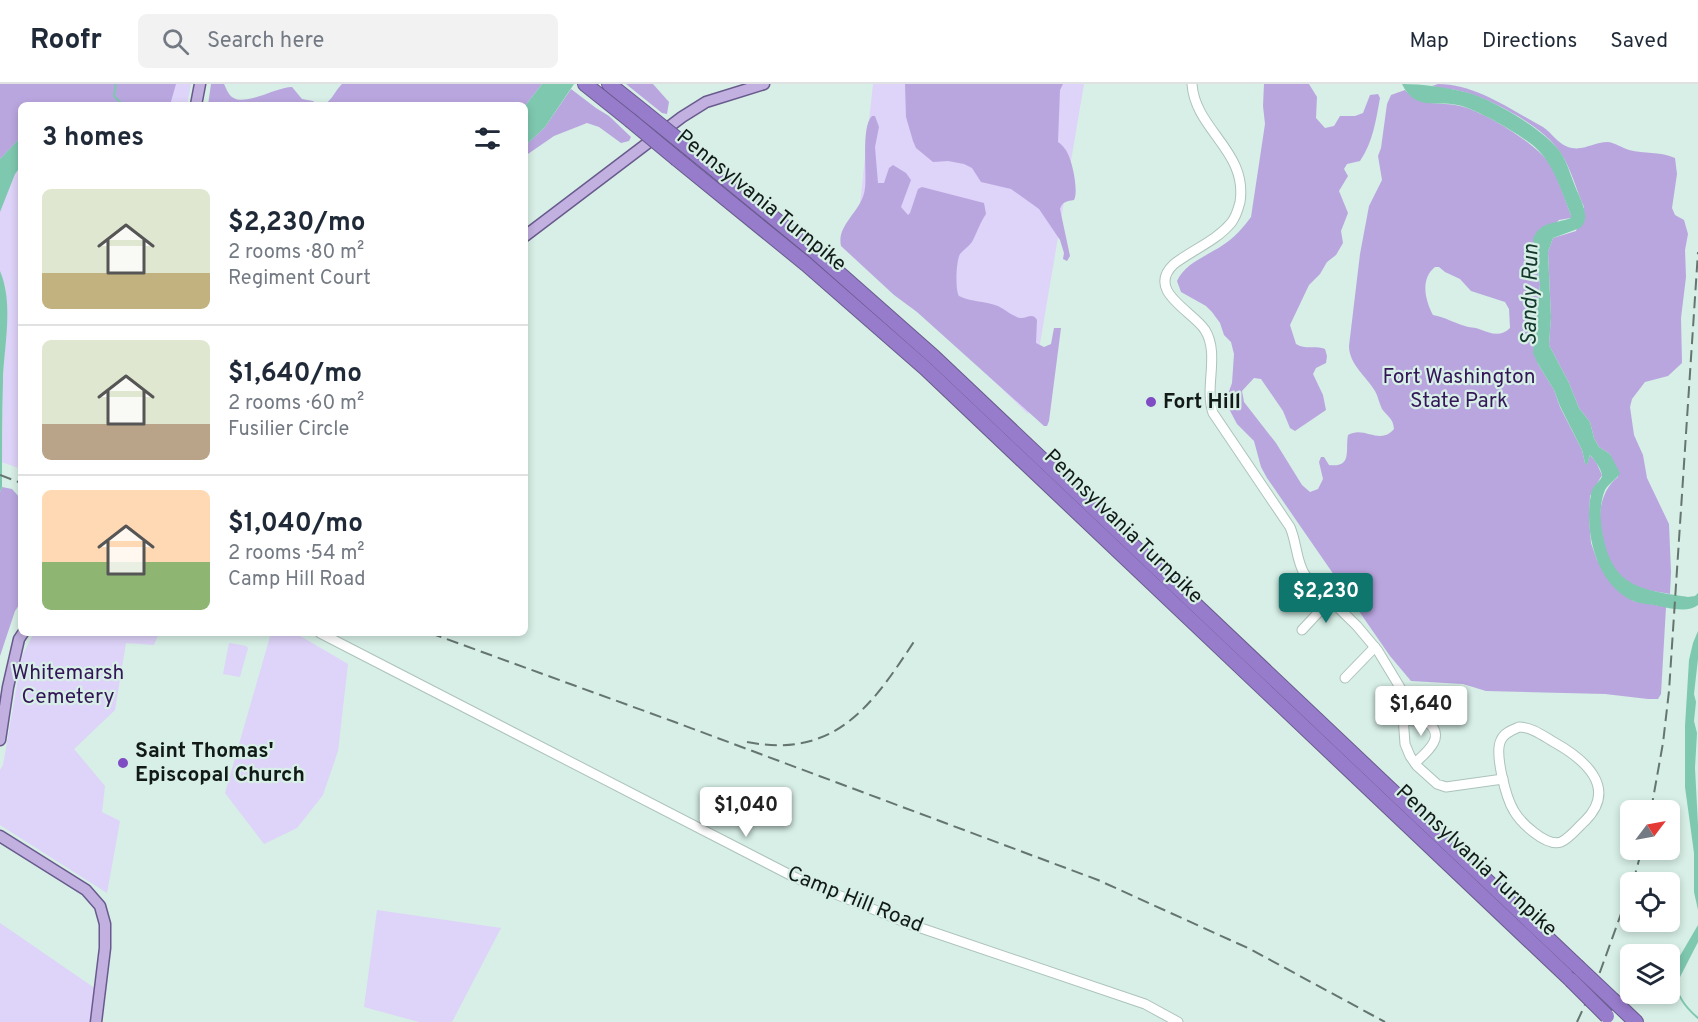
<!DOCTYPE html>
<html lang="en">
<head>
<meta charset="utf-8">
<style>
	body { margin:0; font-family:Overpass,sans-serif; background:#f2f2f3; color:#1f2937; height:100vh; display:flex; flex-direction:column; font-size:22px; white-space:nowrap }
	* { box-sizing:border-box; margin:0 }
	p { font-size:20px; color:#747a83 }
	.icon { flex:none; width:33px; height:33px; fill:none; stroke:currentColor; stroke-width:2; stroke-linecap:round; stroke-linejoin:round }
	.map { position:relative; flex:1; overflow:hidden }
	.sheet { position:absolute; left:18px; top:18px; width:510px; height:534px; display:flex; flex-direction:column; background:#fff; border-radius:9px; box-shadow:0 3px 9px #0003 }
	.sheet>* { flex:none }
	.needle { width:39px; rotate:58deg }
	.controls { position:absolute; left:1620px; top:716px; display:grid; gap:12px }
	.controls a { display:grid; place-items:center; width:60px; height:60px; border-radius:9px; background:#fff; box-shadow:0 3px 9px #0003; font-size:30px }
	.price { position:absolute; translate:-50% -51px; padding:0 14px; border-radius:6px; background:#fff; color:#222; font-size:20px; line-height:39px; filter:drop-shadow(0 2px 3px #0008) }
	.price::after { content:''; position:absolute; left:50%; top:36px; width:18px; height:14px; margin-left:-9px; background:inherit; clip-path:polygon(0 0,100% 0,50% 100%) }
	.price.current { background:#0f766e; color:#fff }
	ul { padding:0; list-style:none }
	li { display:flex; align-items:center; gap:18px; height:150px; padding:0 24px }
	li+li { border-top:2px solid #e0e1e3 }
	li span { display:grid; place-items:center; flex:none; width:168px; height:120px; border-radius:9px; color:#555 }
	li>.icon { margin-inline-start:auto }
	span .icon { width:72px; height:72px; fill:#fffc; stroke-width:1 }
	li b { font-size:26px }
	h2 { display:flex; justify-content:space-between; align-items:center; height:72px; padding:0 24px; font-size:26px }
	header { display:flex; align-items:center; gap:36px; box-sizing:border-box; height:84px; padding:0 30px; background:#fff; border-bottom:2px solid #e0e1e3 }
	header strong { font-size:28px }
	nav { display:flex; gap:33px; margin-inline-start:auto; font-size:21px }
	.search { width:420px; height:54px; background:#f2f2f3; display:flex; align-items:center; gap:15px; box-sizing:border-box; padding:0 21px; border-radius:9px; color:#747a83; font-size:22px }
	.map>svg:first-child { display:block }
</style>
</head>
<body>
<header>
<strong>Roofr</strong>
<div class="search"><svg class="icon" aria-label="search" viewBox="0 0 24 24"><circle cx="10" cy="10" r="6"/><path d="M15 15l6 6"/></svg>Search here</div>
<nav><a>Map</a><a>Directions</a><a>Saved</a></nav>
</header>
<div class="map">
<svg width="1698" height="938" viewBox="0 0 1698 938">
	<rect width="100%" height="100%" fill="#d7efe6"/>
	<!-- green -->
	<g fill="#ded3f8">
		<polygon points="0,0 191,0 187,21 21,21 21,385 2,378 3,299 7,227 5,198 0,228"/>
		<polygon points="873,0 1084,0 1028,330 945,250 859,129"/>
		<polygon points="34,549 159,549 154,561 126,559 115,626 74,665 105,702 102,728 120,737 107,809 0,741 0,686 3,681 22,572"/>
		<polygon points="271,549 295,549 348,580 338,667 323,711 297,744 264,760 225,709"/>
		<polygon points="229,559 246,562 248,564 240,593 223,590"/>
		<polygon points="377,826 501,844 452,938 419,938 364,923"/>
		<polygon points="0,839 96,905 92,938 0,938"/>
	</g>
	<!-- forest -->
	<g fill="#b9a6df" fill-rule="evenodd">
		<polygon points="0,0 176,0 170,21 21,21 21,53 0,75"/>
		<path d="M 211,0 L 224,0 C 226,4 228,10 232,13 C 245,23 276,3 292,3 L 302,15 L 313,17 L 318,21 C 331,21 333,9 342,0 L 542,0 L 525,22 L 208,21 Z"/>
		<polygon points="626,0 653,0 669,18 667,30 662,29"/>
		<path d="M 905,0 L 1063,0 L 1060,6 L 1058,58 C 1061,60 1063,62 1065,65 C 1072,73 1079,108 1074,116 C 1067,117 1062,118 1060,125 L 1070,172 L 1067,177 L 1063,175 L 1064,169 L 1060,156 L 1039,125 L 1011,105 L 981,98 L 972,84 L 964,80 L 948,77 L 933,78 L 916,64 L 913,57 L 906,33 Z"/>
		<path d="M 1264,0 L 1309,0 L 1317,13 L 1316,34 L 1325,44 L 1334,42 L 1340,32 L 1355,32 L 1363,29 L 1370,11 L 1378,10 L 1380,14 C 1376,36 1373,58 1360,77 L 1347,80 L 1344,85 L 1348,92 L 1339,107 L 1348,129 L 1341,147 L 1343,159 L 1336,171 L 1327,178 L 1320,190 L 1309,201 L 1290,241 L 1296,260 C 1305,266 1315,261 1325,265 L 1327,272 L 1326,279 L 1316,284 L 1313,290 L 1323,311 L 1326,326 L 1295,347 L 1290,344 L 1283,327 L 1261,295 L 1254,294 L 1242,307 L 1244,318 L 1276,359 L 1302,401 L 1310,408 L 1318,405 L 1323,395 L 1319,378 L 1321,373 L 1324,373 L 1329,381 C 1353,384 1345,366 1348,351 C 1364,341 1380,362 1394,345 C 1393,334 1388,333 1382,325 C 1379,319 1378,312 1375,307 C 1366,292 1349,280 1349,262 L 1360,170 L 1369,122 L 1382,96 L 1378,72 L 1381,64 L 1387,20 L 1391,11 L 1405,6 C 1420,24 1440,17 1460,22 C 1483,27 1537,60 1549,79 C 1559,94 1564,114 1571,131 L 1571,134 L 1559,136 L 1533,163 L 1540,200 L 1533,260 L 1538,280 L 1554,306 L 1560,323 L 1582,366 L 1585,379 L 1587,380 L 1590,371 L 1596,378 L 1602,391 L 1590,412 L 1589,435 L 1591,459 L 1597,476 L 1633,517 L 1666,523 L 1661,610 L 1658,615 L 1648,615 L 1605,610 L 1486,607 L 1463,600 L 1411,597 L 1390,572 L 1267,394 L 1261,383 L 1254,357 L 1237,340 L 1227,321 L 1227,313 L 1232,299 L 1234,270 L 1231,258 L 1224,251 L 1220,239 L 1212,228 L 1206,222 L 1181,208 L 1177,197 C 1185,179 1207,172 1223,161 C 1234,154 1243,144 1251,133 L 1265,40 L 1263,22 ZM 1435,183 L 1439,183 L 1445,188 L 1460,195 L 1471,207 L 1505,218 L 1509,225 L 1510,244 C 1500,254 1490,249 1479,245 C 1475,243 1469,244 1465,242 C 1454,239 1445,233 1433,231 C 1425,216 1420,195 1435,183 Z"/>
		<path d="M 1438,0 C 1476,0 1511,26 1543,43 C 1552,49 1557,59 1568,63 C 1583,68 1593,58 1608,58 C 1616,59 1622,64 1629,66 C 1645,70 1658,67 1675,74 L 1677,90 L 1672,124 L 1675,131 L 1684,136 L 1688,150 L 1685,166 L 1686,193 L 1681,234 L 1682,279 L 1668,292 L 1645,298 L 1632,315 L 1630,323 L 1634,351 L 1643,371 L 1647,394 L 1669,440 L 1671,488 L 1670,510 C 1656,507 1642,507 1629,499 C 1599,480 1587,416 1618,393 L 1610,370 L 1599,363 L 1594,354 L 1590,338 L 1579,324 L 1569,299 L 1549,261 L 1551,233 L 1548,168 L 1553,154 L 1576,147 L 1584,123 C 1576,105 1571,84 1560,68 C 1544,43 1496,18 1468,9 C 1456,5 1443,5 1432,2 Z"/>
		<polygon points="571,5 596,24 609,32 631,53 629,57 621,59 599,43 587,39 554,52 525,72 525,62 545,43"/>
		<path d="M 872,32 L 875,32 L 879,43 L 875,63 L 878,99 L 884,99 L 889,84 L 893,81 L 906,89 L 911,96 L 901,123 L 908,131 L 910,129 L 918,105 L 922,103 L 984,119 L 986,130 C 980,139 978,146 973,156 C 971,161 964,165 960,170 C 956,177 955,206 959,212 C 971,218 986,217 998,222 C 1006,226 1012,232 1020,234 C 1027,235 1032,228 1037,236 L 1036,259 L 1044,263 L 1051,260 L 1054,244 L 1061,244 L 1049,337 L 1047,342 L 1044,342 L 917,228 L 894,211 L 841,162 C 836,140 863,127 865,104 C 867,88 861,42 872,32 Z"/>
		<polygon points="2,403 12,405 21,415 21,518 15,527 0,572 0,408"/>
	</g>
	<!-- water -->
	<g fill="#7ec8af">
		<polygon points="542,0 574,0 545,43 525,62 525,22"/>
		<path d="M 1402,0 C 1423,0 1444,3 1465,8 C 1491,14 1547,47 1561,69 C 1569,82 1572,97 1579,111 C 1583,121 1590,136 1580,144 L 1553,154 L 1548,168 L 1551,233 L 1549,261 L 1569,299 L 1579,324 L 1590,338 L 1594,354 L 1599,363 L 1610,370 L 1620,389 C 1616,396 1609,399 1605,406 C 1599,420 1600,438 1603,452 C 1613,504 1643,506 1688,513 L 1695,512 L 1698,509 L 1698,521 C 1687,530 1666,523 1653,521 C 1646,520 1637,519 1631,516 C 1595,498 1584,446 1591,410 C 1592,401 1602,397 1602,391 C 1601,385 1595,376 1590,371 L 1587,381 L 1585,379 L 1582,366 L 1560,322 L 1554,306 L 1538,280 L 1533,269 L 1540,200 L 1533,155 C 1540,137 1555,140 1571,134 L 1571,131 C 1562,109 1555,83 1538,66 C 1524,52 1481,28 1462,22 C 1438,15 1416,29 1402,0 Z"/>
		<polygon points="21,53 21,82 15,90 0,128 0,75"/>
		<path d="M 0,187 C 14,220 4,261 3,297 C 2,332 2,368 2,403 L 0,408 Z"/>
		<polygon points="1698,547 1698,575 1694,610 1696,618 1694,637 1697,649 1695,684 1698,741 1698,826 1694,808 1694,769 1685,703 1685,642 1689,576 1693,559"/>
		<polygon points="1698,841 1698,858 1679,895 1670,906 1670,889"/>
	</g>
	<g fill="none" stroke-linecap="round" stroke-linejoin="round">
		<!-- stream -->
		<g stroke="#7ec8af" stroke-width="2">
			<polyline points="116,0 114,12 123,21"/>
			<polyline points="19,467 21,455"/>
			<path d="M 1675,897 C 1677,913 1686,924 1698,934"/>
		</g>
		<!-- minor casing -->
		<g stroke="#acc3bb" stroke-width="11">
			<g id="minor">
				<path d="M 1192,0 C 1195,46 1248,67 1240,118 C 1238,126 1236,133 1231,139 C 1216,157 1192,166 1174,180 C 1145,207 1193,227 1205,246 C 1220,270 1204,303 1213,329 L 1290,443 C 1297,459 1296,477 1305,491 L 1357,542 L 1378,567 L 1401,605 L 1405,660 L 1410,672 L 1417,682 L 1437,700 L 1446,703 L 1503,695"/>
				<polyline points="1302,546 1330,516"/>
				<polyline points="320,549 796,794 912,841 1145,920 1178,938"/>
				<polyline points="1345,594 1375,563"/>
				<path d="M 1404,636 L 1427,638 C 1447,652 1427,668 1415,679"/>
				<path d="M 1519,643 C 1531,643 1542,651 1552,657 C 1583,674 1619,703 1585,737 C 1578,743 1570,754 1561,758 C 1546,763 1521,739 1514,727 C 1506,714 1494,669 1501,656 C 1504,649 1512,646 1519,643 Z"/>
			</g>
		</g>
		<!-- major casing -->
		<g stroke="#695a8d" stroke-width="13">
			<g id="major">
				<polyline points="196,21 200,0"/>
				<polyline points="525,152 682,33 706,18 764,0"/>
				<polyline points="0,656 8,603 19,555 23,549"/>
				<polyline points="0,752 86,806 100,822 105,840 105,864 96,938"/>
			</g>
		</g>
		<!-- highway casing -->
		<g stroke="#695a8d" stroke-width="16">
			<g id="highway">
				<polyline points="585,0 630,36"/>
				<polyline points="609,0 644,28"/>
				<polyline points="691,66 814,167 934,273 1577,882"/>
				<polyline points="677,75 806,180 925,284 1571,896"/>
				<polyline points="1614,917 1636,938"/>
			</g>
		</g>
		<!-- minor -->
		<use href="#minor" stroke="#fff" stroke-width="9"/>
		<!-- major -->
		<use href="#major" stroke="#c1b0e0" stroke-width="10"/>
		<!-- highway -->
		<use href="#highway" stroke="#987ccc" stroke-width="14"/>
		<!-- rail -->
		<g stroke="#65756f" stroke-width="2" stroke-dasharray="12 6" stroke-linecap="butt">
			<polyline points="0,391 21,399"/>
			<polyline points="430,549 672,637 1098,796 1250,865 1385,938"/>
			<path d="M 747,658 C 835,675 872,622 915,556"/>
			<polyline points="1651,726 1663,659 1669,607 1698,168"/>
			<polyline points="1633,798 1642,765"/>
			<polyline points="1577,938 1600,888 1630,805"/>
		</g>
		<!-- highway-bridge casing -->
		<g stroke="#695a8d" stroke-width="16" stroke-linecap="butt">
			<g id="highway-bridge">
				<polyline points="644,28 691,66"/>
				<polyline points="630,36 677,75"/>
				<polyline points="1577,882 1614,917"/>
				<polyline points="1571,896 1607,932"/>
			</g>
		</g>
		<!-- highway-bridge -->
		<use href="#highway-bridge" stroke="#987ccc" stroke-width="14"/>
	</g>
	<!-- markers -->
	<g fill="#7f4cc4" stroke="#d7efe6" stroke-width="2">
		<circle cx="1151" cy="318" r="6"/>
		<circle cx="123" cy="679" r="6"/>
	</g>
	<g text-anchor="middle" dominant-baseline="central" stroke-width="4.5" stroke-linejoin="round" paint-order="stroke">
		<!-- street labels -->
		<g font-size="21" fill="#111a17" stroke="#d7efe6">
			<text transform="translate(761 117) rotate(39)">Pennsylvania Turnpike</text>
			<text transform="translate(1123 443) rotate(44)">Pennsylvania Turnpike</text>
			<text transform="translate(1476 777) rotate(43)">Pennsylvania Turnpike</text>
			<text transform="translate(855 816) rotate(22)">Camp Hill Road</text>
		</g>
		<!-- park labels -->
		<g font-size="21" fill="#341658" stroke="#d7efe6">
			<text x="1459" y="293">Fort Washington<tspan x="1459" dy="24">State Park</tspan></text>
			<text x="68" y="589">Whitemarsh<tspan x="68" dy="24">Cemetery</tspan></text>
		</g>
		<!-- poi labels -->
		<g font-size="21" font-weight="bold" fill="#111a17" stroke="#d7efe6" text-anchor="start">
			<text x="1163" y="318">Fort Hill</text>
			<text x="135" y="667">Saint Thomas'<tspan x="135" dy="24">Episcopal Church</tspan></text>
		</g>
		<!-- water labels -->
		<g font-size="22" font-style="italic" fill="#14372c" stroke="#d7efe6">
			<text transform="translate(1531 211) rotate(-89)">Sandy Run</text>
		</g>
	</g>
</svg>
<div class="controls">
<a><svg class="needle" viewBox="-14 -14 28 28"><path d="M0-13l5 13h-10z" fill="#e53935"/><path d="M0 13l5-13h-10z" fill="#747a83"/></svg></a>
<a><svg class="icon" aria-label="locate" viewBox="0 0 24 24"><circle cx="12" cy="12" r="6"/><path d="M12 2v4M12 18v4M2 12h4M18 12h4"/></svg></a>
<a><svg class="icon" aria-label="layers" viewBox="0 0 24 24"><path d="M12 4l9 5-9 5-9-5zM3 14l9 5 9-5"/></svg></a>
</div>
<b class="price current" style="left:1326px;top:540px">$2,230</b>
<b class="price" style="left:1421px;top:653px">$1,640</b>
<b class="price" style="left:746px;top:754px">$1,040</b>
<section class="sheet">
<h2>3 homes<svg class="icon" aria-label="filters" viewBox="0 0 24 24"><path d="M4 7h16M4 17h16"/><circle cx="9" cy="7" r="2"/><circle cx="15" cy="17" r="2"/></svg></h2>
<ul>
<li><span style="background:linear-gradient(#dfe7d0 70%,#c2b280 0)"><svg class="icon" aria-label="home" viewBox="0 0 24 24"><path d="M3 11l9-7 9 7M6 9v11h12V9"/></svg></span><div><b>$2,230/mo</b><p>2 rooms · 80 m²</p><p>Regiment Court</p></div></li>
<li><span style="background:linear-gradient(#dfe7d0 70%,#b9a48a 0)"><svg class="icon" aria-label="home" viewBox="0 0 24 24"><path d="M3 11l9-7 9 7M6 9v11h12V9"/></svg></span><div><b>$1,640/mo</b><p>2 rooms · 60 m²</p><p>Fusilier Circle</p></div></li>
<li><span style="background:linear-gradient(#ffd9b3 60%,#8fb573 0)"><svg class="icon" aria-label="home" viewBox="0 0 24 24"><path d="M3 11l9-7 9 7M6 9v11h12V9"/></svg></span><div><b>$1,040/mo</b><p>2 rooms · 54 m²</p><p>Camp Hill Road</p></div></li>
</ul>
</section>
</div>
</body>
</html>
